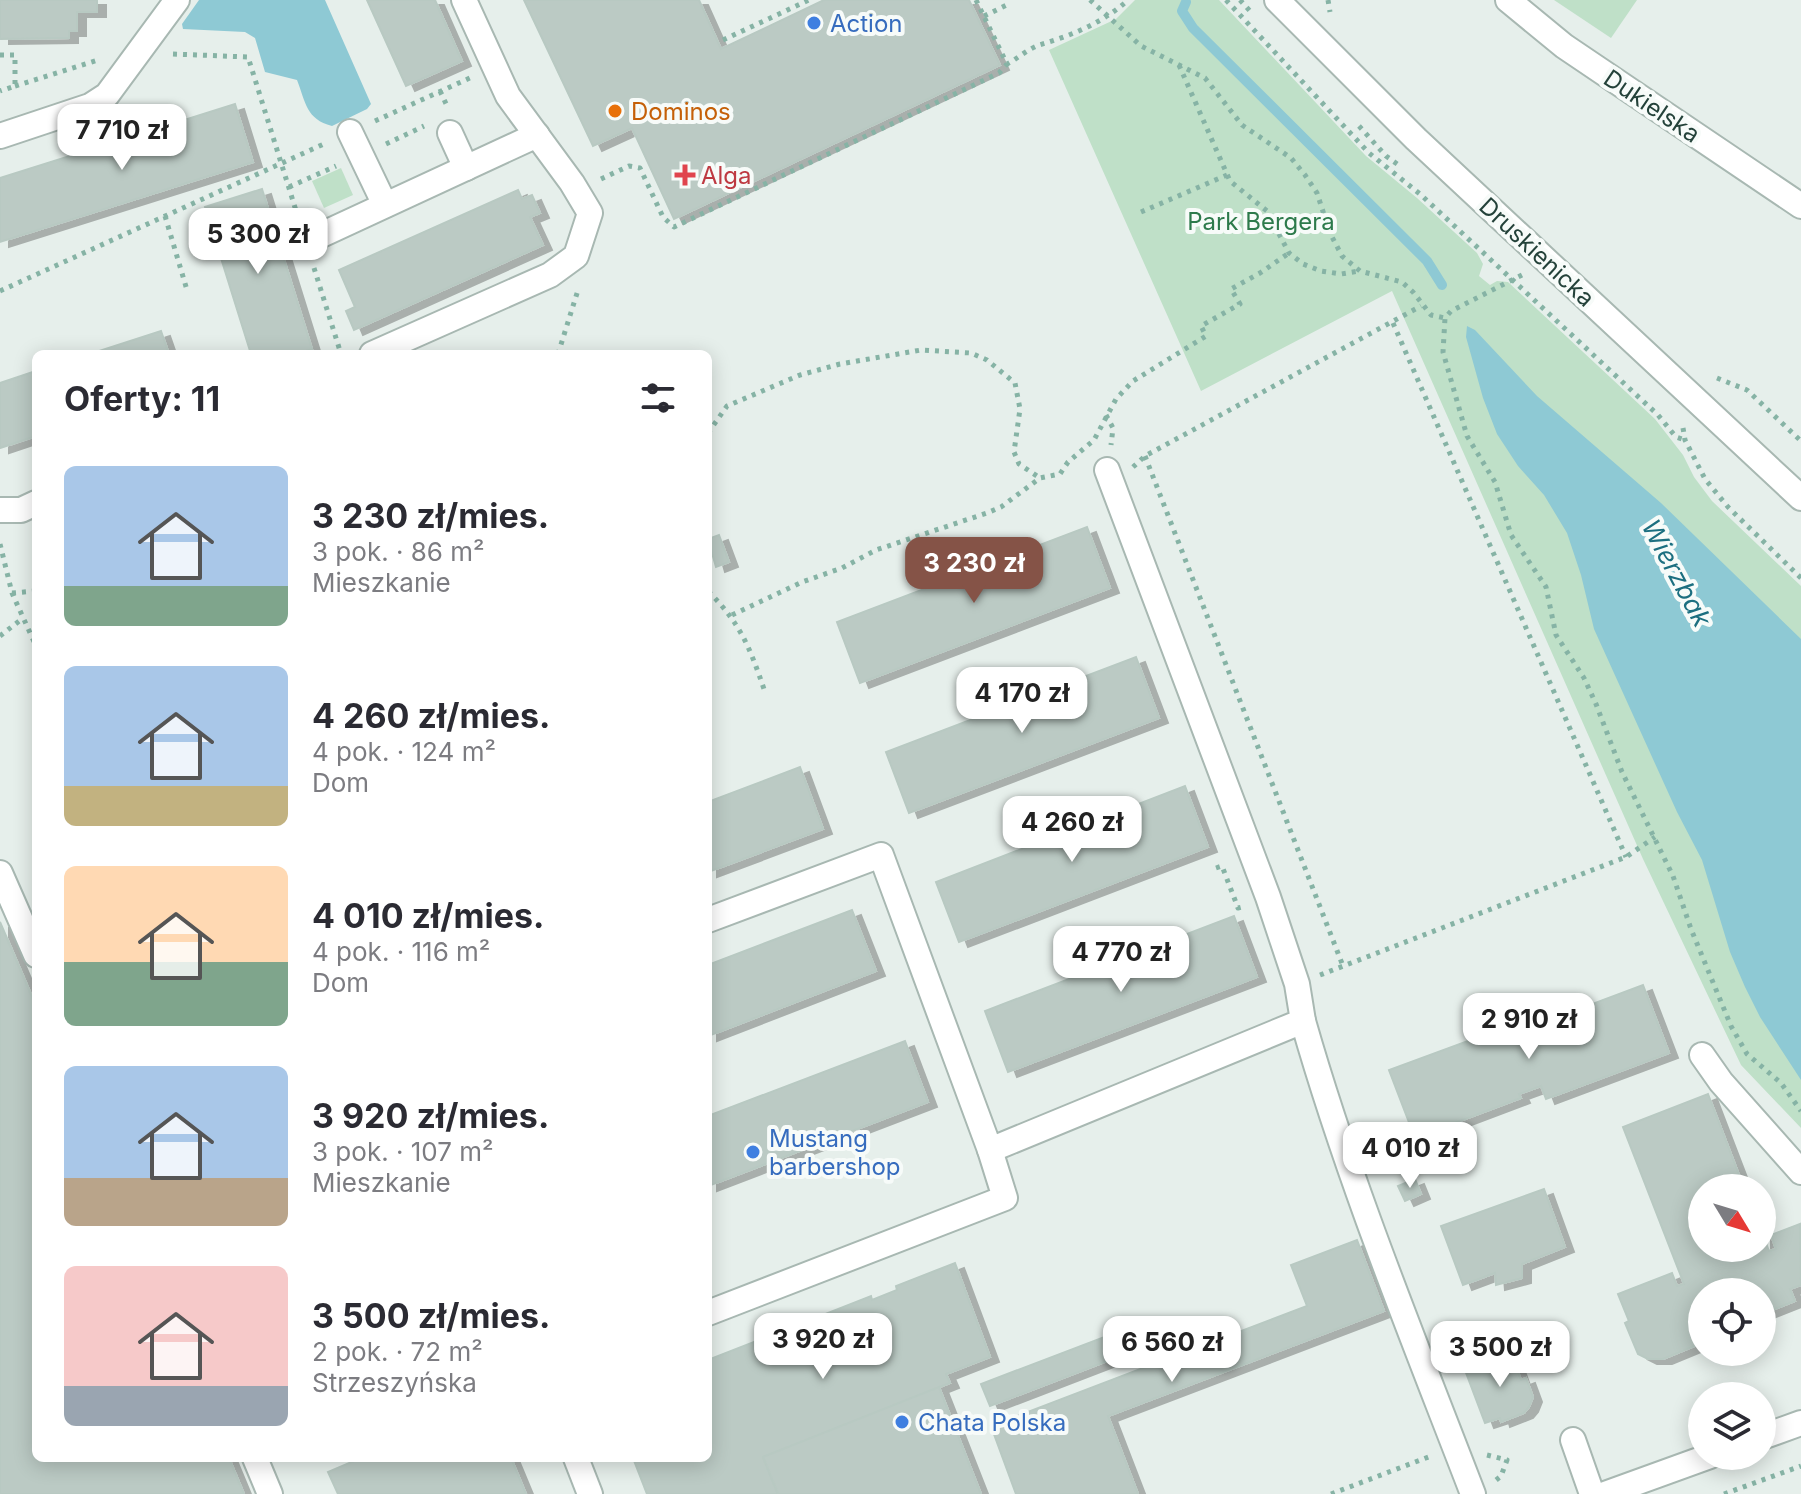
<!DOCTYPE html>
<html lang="pl">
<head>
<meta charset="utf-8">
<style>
	body { margin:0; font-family:Inter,sans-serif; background:#f7f7f7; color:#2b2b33; height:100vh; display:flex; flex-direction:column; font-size:30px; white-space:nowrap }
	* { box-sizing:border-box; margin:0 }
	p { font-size:26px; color:#7c7c81 }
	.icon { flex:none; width:44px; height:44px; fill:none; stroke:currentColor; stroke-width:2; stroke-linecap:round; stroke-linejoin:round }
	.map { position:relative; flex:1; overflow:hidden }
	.side { position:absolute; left:32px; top:350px; width:680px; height:1112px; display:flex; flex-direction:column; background:#fff; border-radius:12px; box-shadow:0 4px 20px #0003 }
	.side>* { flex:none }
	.needle { width:52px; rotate:128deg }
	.controls { position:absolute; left:1688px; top:1174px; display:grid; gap:16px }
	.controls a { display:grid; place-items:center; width:88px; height:88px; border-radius:50%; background:#fff; box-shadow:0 4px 20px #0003; font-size:40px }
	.price { position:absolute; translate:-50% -68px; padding:0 18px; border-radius:16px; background:#fff; color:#222; font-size:26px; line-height:52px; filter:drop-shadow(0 2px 4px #0008) }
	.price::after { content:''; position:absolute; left:50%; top:48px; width:24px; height:18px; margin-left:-12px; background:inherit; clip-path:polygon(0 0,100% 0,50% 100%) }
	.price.selected { background:#855347; color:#fff }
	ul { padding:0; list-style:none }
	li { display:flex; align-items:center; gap:24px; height:200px; padding:0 32px }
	li span { display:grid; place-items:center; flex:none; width:224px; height:160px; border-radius:12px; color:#555 }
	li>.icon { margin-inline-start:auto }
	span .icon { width:96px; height:96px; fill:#fffc; stroke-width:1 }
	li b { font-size:34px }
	h2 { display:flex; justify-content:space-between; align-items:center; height:96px; padding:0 32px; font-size:34px }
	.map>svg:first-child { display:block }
</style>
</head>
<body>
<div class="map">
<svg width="1801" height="1494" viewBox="0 0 1801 1494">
	<defs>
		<filter id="shadow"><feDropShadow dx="9" dy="5" stdDeviation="0" flood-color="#0004"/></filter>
	</defs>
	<rect width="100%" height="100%" fill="#e6efeb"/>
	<!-- green -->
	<g fill="#bfe0c8">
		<polygon points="1135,0 1219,0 1366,156 1417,198 1477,253 1483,264 1479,276 1490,285 1497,281 1508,282 1655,419 1683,455 1694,477 1712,501 1801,586 1801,1128 1741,1065 1643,859 1392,291 1201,391 1049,50 1116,19"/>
		<polygon points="1554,0 1637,0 1611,38"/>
		<polygon points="341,168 353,195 324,208 312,181"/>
	</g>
	<!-- water -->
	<g fill="#8ec9d4">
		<path d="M 199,0 L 325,0 L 371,104 L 367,109 L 332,126 C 306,119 306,103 297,80 L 265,72 L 255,38 L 245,32 L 183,29 L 182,24 Z"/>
		<polygon points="1467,326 1475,330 1537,396 1661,503 1801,639 1801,1080 1760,1017 1745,987 1730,952 1702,860 1677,812 1594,629 1581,575 1567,533 1544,495 1518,466 1497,434 1483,398 1466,337"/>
	</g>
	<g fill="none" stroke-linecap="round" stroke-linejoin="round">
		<!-- stream -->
		<polyline stroke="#8ec9d4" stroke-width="10" points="1186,2 1182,11 1193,28 1427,261 1442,285"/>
	</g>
	<!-- building -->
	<g fill="#bbcac4" stroke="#b8c9c2" stroke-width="2" filter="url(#shadow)">
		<polygon points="0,0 97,0 97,12 77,12 77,31 69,31 69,38 0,39"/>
		<polygon points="367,0 435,0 462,61 406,86"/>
		<polygon points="524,0 699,0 721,49 824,0 969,0 1000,65 674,219 632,128 593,146"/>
		<polygon points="235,104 253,162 0,242 0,178"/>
		<polygon points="262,189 312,349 297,354 251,354 205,207"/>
		<polygon points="518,190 522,199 532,195 540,213 530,217 543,245 354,330 346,311 355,307 339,270"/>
		<polygon points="161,331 169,354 90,354"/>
		<polygon points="36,371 36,436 0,448 0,383"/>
		<polygon points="1087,527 1110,588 860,683 837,622"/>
		<polygon points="719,535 729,562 716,567 708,539"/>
		<polygon points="1136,657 1159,718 909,813 886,752"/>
		<polygon points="800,767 823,829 708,872 708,802"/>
		<polygon points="1185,786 1208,847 959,942 936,882"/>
		<polygon points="852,910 876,971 708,1036 708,965"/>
		<polygon points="1234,916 1257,977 1008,1072 985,1011"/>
		<polygon points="0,922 36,1006 36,1458 229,1458 244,1494 0,1494"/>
		<polygon points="1643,985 1669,1053 1546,1099 1541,1086 1519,1094 1521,1098 1415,1138 1389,1070 1495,1031 1497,1036 1505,1033 1503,1027 1519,1021 1523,1030"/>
		<polygon points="905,1041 928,1102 708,1186 708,1116"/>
		<polygon points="1708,1094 1744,1188 1702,1188 1702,1248 1762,1248 1762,1233 1769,1251 1776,1249 1771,1235 1800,1224 1801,1285 1790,1289 1795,1301 1762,1314 1762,1292 1702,1292 1702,1338 1695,1340 1697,1345 1663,1359 1648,1359 1638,1354 1625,1323 1629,1321 1618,1294 1672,1273 1677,1286 1684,1284 1623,1127"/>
		<polygon points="1415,1179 1421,1194 1405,1201 1398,1186"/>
		<polygon points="1544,1189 1565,1247 1522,1264 1522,1278 1496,1285 1495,1273 1463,1285 1441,1226"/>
		<polygon points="1357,1240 1384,1311 1108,1416 1138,1494 1016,1494 991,1426 1206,1344 1203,1335 1215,1331 1221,1333 1223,1338 1307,1306 1291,1265"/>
		<polygon points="955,1263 990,1357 946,1374 950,1383 763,1457 778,1494 647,1494 633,1458 708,1458 708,1360 871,1296 872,1300 897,1290 896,1286"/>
		<polygon points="1128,1328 1136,1350 990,1406 981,1384"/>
		<polygon points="1511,1353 1521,1380 1526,1378 1533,1397 1529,1407 1524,1413 1501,1422 1500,1418 1485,1423 1465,1370"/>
		<polygon points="939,1387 981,1494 778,1494 763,1457"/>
		<polygon points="361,1458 511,1458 526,1494 338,1494 328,1472"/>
	</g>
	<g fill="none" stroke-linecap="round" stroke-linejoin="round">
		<!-- minor casing -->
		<g stroke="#a8b8b2" stroke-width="28">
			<g id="minor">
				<polyline points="1277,0 1416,139 1801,498"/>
				<polyline points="1508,0 1564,46 1801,206"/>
				<polyline points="350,132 385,205"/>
				<polyline points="450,133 466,168"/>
				<polyline points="0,136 90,106 107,95 177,0"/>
				<polyline points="306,242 537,135"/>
				<polyline points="372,354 550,275 576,256 590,213 572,183 508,96 464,0"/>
				<polyline points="0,510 21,510 36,503"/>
				<polyline points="0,873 36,955"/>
				<polyline points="708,920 881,855 990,1150 1005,1198 708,1313"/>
				<path d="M 1303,1021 C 1349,1182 1413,1338 1473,1494"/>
				<polyline points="1702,1055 1721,1082 1801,1172"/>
				<polyline points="990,1150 1303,1021 1297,984 1268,897 1107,470"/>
				<polyline points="1762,1437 1801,1423"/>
				<polyline points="1573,1440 1592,1494"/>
				<polyline points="255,1458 270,1494"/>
				<polyline points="576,1458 590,1494"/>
				<polyline points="1605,1494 1710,1456"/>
			</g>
		</g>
		<!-- path -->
		<g stroke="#86b3a5" stroke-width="5" stroke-dasharray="4 6" stroke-linecap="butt">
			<path d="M 976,0 L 1007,64 C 1017,59 1028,49 1039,45 C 1070,36 1103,23 1128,0"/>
			<polyline points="1090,0 1141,46 1205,78 1242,125 1291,158 1305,175 1317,193 1330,233 1342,256 1360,271 1402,282 1413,292 1431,315 1445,318"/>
			<polyline points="1226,0 1369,153 1420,194 1658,415 1676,437 1685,440"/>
			<polyline points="1240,0 1250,11"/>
			<polyline points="1328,0 1330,12"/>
			<polyline points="984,16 1011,3"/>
			<polyline points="723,40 809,0"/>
			<polyline points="173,54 248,57 298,217"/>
			<polyline points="0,55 15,55 15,86 0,91"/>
			<polyline points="1179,65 1230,181 1267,211 1289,253 1303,264 1321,271 1341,274 1359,271"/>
			<polyline points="15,86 98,60"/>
			<polyline points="440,91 448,108"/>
			<polyline points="375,121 472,77"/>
			<polyline points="1359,126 1386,156 1400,166"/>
			<polyline points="386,144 424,126"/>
			<polyline points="601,179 629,166 640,168 663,217 674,227 999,73 1007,64"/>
			<polyline points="289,187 336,166"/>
			<polyline points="1141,212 1227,175"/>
			<polyline points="165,216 187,290"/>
			<polyline points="314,268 341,354"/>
			<polyline points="1522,275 1451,311 1445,318 1443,352 1467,436 1495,482 1511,535 1546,587 1556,635 1584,678 1596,704 1622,772 1673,876 1691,929 1731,1026 1747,1054 1781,1083 1801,1111"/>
			<polyline points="0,291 326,143"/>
			<polyline points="1393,323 1626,857"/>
			<polyline points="558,354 578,290"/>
			<polyline points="1717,378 1747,390 1801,441"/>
			<polyline points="1106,415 1113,428 1111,445"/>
			<polyline points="1683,428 1685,440 1705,479 1728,507 1801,578"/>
			<polyline points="708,433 727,406 800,375 840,364 921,350 971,353 987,360 1015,383 1020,409 1014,452 1019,464 1040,478"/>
			<polyline points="1145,456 1343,966"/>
			<polyline points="1133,467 1145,456 1421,306"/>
			<polyline points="0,544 12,593 36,646"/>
			<path d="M 708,591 C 741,624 750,648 765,692"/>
			<polyline points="12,593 36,591"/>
			<polyline points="732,615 802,582 842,568 876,550 987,513 1001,507 1040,478 1060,474 1068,462 1094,440 1116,399 1133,381 1206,336 1201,326 1240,304 1231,289 1260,273 1289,253"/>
			<polyline points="0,636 23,618"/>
			<polyline points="1216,868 1222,866 1238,908 1242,907"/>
			<polyline points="1320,975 1626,857 1655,837"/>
			<polyline points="1487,1455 1507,1460 1501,1476 1495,1481"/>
			<polyline points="1331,1494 1431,1456"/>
			<polyline points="1724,1494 1801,1466"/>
		</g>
		<!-- minor -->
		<use href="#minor" stroke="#fff" stroke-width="24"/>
	</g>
	<!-- markers -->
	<g fill="#3f7fe0" stroke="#f7fbf9" stroke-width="3">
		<circle cx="814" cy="23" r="8"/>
		<circle cx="753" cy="1152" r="8"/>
		<circle cx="902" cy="1422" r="8"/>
	</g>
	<circle fill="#e8710a" stroke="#f7fbf9" stroke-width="3" cx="615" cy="111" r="8"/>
	<path fill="#e0444e" stroke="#f7fbf9" stroke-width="3" d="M681 163h8v8h8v8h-8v8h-8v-8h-8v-8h8z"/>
	<g text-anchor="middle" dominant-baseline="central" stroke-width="8" stroke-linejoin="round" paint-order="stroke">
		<!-- shop labels -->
		<g font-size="24" fill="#366cbe" stroke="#f7fbf9" text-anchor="start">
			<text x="830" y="23">Action</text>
			<text x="769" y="1138">Mustang<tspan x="769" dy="28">barbershop</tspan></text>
			<text x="918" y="1422">Chata Polska</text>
		</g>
		<!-- street labels -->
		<g font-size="24" fill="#24423a" stroke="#f7fbf9">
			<text transform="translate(1652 106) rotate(34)">Dukielska</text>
			<text transform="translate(1537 252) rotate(43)">Druskienicka</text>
		</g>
		<!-- food labels -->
		<g font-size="24" fill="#c56008" stroke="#f7fbf9" text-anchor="start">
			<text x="631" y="111">Dominos</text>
		</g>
		<!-- health labels -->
		<g font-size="24" fill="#be3a42" stroke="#f7fbf9" text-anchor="start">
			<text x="701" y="175">Alga</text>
		</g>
		<!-- park labels -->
		<g font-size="24" fill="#2d7a4b" stroke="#f7fbf9">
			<text x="1261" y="221">Park Bergera</text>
		</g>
		<!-- water labels -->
		<g font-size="26" font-style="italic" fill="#1c6f80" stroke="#f7fbf9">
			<text transform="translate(1677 573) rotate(62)">Wierzbak</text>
		</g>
	</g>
</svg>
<div class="controls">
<a><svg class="needle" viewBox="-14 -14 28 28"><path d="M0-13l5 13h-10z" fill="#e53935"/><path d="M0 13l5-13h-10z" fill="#7c7c81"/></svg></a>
<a><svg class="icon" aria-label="locate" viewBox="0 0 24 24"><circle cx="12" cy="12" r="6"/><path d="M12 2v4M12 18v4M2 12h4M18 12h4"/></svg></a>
<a><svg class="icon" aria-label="layers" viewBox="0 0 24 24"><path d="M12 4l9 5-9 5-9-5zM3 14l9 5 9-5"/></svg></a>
</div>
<b class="price" style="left:122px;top:172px">7 710 zł</b>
<b class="price" style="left:258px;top:276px">5 300 zł</b>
<b class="price selected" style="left:974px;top:605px">3 230 zł</b>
<b class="price" style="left:1022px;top:735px">4 170 zł</b>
<b class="price" style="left:1072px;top:864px">4 260 zł</b>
<b class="price" style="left:1121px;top:994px">4 770 zł</b>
<b class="price" style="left:1529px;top:1061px">2 910 zł</b>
<b class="price" style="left:1410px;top:1190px">4 010 zł</b>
<b class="price" style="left:823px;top:1381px">3 920 zł</b>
<b class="price" style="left:1172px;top:1384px">6 560 zł</b>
<b class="price" style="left:1500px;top:1389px">3 500 zł</b>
<section class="side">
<h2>Oferty: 11<svg class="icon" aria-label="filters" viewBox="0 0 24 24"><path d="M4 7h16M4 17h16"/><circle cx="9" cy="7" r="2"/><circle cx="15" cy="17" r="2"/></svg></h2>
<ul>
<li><span style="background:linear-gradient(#a9c7e8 75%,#7fa58c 0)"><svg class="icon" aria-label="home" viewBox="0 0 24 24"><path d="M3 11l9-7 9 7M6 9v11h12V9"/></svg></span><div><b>3 230 zł/mies.</b><p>3 pok. · 86 m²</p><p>Mieszkanie</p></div></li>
<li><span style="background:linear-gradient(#a9c7e8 75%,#c2b280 0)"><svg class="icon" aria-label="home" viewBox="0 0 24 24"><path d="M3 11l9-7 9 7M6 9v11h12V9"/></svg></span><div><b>4 260 zł/mies.</b><p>4 pok. · 124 m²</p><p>Dom</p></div></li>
<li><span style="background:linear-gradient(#ffd9b3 60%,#7fa58c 0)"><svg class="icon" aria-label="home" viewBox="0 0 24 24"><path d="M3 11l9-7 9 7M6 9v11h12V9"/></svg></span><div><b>4 010 zł/mies.</b><p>4 pok. · 116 m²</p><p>Dom</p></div></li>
<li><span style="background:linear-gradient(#a9c7e8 70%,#b9a48a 0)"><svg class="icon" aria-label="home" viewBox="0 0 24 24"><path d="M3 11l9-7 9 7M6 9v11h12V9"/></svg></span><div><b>3 920 zł/mies.</b><p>3 pok. · 107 m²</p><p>Mieszkanie</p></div></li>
<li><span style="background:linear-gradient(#f6c9c9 75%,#9aa5b1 0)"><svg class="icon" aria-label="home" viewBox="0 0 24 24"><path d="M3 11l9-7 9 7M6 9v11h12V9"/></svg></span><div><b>3 500 zł/mies.</b><p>2 pok. · 72 m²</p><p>Strzeszyńska</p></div></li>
</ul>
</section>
</div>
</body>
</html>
